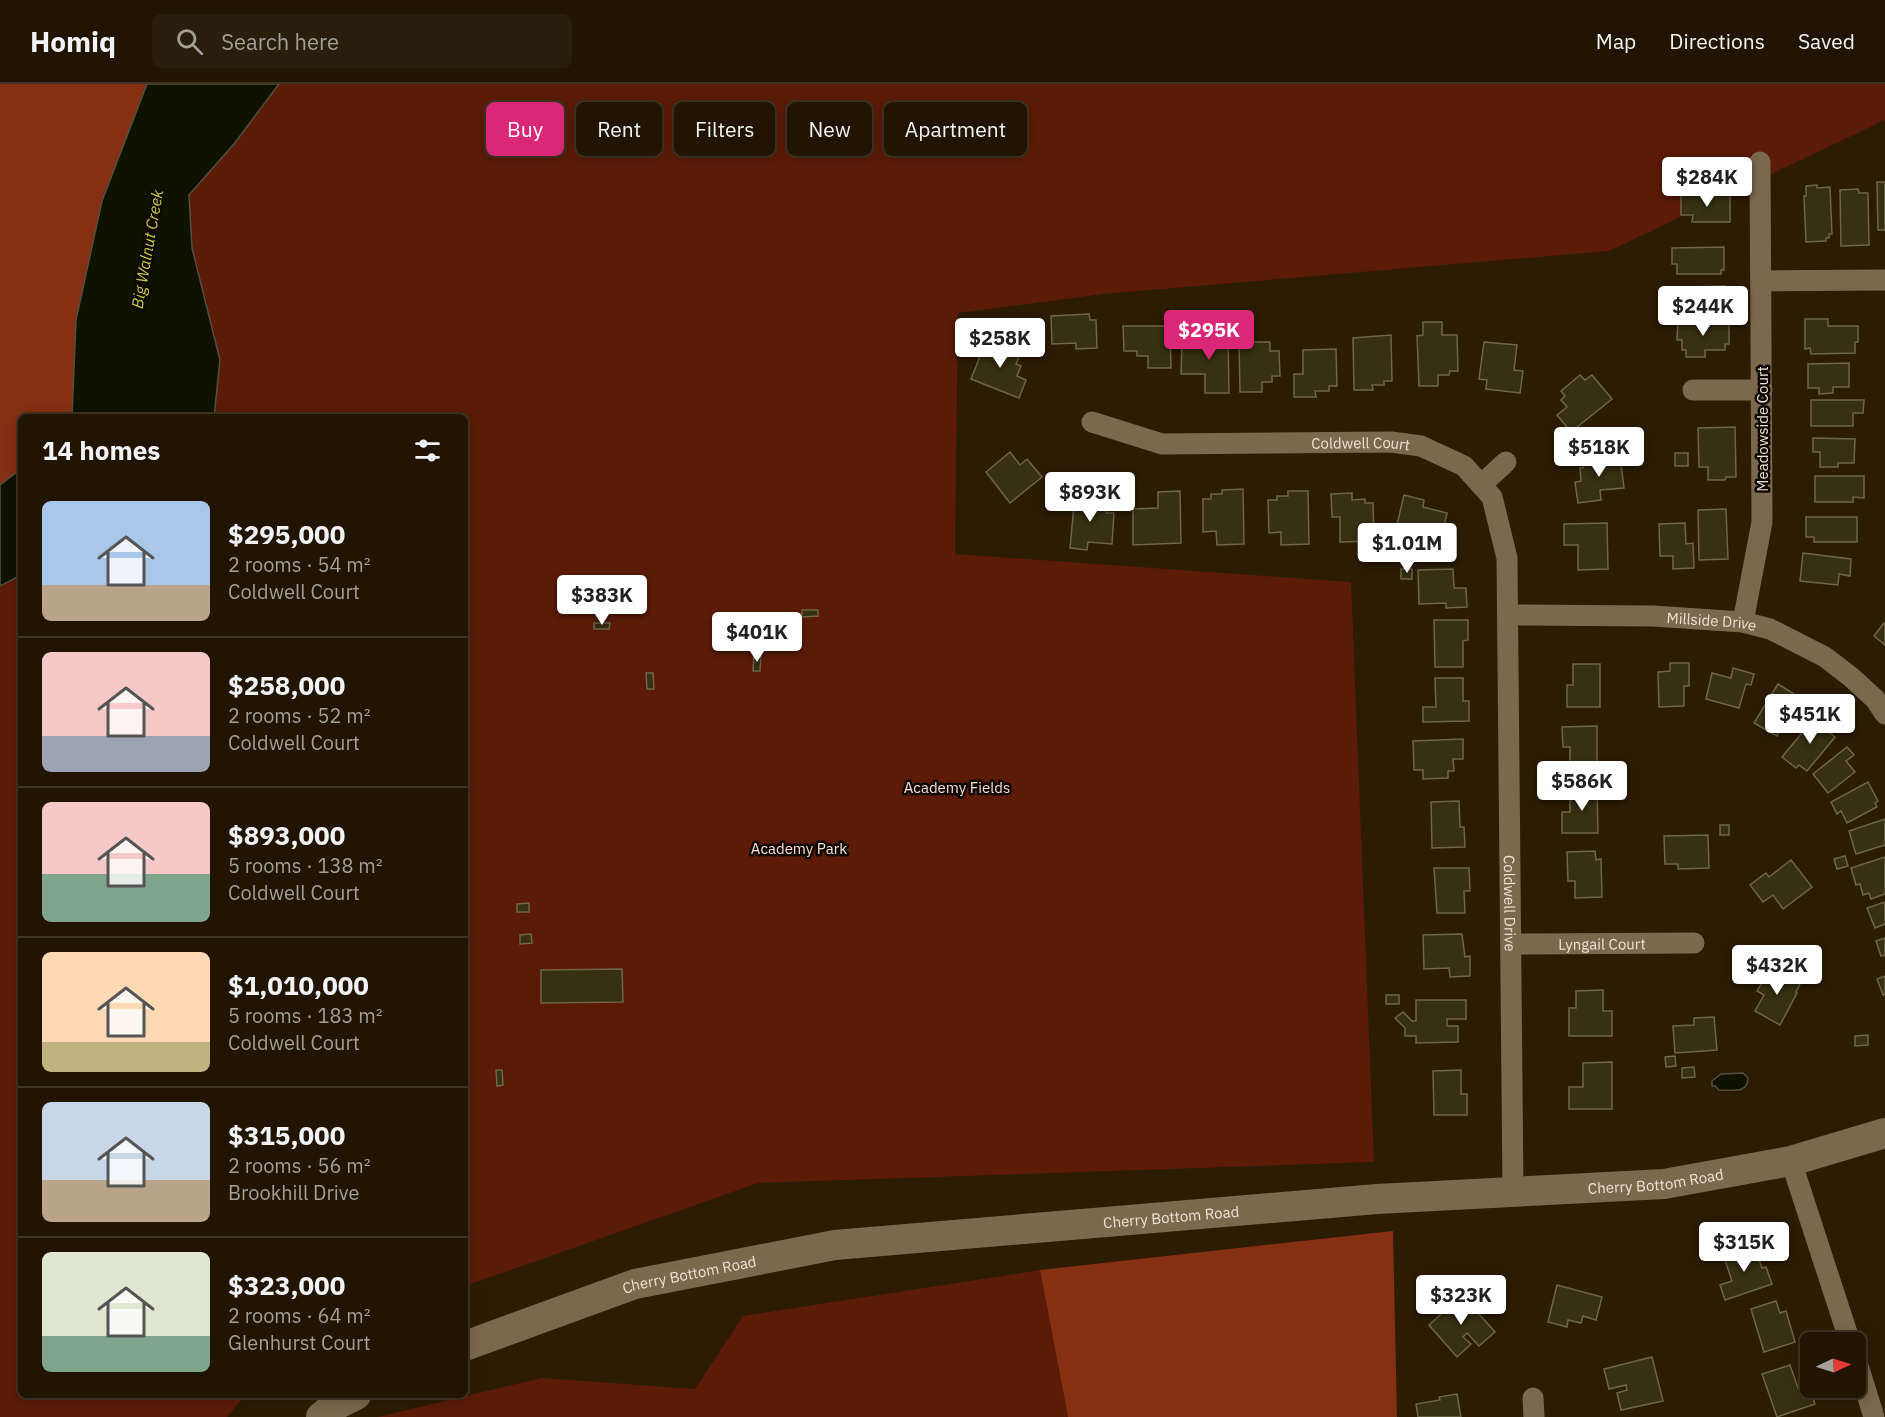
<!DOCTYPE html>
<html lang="en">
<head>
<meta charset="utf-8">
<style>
	body { margin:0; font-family:"IBM Plex Sans",sans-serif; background:#291e0c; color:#f1f3f6; height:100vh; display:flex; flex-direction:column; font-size:22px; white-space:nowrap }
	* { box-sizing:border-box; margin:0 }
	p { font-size:20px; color:#a29f99 }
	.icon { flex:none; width:33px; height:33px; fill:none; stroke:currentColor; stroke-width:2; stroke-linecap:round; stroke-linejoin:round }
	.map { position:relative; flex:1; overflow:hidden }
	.details { position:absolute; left:18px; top:330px; width:450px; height:984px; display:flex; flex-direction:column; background:#211502; border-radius:9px; box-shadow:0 3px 15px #0003,0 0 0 2px #3e3424 }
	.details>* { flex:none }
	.top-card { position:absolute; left:486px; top:18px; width:570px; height:54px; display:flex; gap:12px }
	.needle { width:39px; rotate:86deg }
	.fabs { position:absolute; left:1800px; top:1248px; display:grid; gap:12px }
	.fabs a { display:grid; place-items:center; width:66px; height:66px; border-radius:9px; background:#211502; box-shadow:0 3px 15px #0003,0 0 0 2px #3e3424; font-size:30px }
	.price { position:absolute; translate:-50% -51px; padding:0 14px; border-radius:6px; background:#fff; color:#222; font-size:20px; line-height:39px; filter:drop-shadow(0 2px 3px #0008) }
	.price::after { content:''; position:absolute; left:50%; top:36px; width:18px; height:14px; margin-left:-9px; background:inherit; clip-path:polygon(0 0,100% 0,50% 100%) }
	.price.selected { background:#db2777; color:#fff }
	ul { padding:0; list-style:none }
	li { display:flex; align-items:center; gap:18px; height:150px; padding:0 24px }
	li+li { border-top:2px solid #3e3424 }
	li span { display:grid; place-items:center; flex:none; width:168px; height:120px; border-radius:9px; color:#555 }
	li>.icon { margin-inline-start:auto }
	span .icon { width:72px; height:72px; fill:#fffc; stroke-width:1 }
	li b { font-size:26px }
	h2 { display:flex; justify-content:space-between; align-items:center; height:72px; padding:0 24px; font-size:26px }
	.pill { padding:0 21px; border-radius:9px; background:#211502; box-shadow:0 3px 15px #0003,0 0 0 2px #3e3424; font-size:21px; line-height:54px }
	.pill.selected { background:#db2777; color:#fff }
	header { display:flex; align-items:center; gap:36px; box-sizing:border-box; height:84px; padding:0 30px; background:#211502; border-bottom:2px solid #3e3424 }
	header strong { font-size:28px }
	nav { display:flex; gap:33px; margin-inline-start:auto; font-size:21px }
	.search { width:420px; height:54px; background:#291e0c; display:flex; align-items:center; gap:15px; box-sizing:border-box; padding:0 21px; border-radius:9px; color:#a29f99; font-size:22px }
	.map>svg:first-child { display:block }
</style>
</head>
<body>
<header>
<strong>Homiq</strong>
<div class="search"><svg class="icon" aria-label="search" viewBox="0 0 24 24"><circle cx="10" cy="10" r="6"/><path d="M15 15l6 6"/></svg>Search here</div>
<nav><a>Map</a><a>Directions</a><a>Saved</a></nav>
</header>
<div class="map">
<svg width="1885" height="1333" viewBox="0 0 1885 1333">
	<rect width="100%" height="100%" fill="#2c1c03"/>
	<!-- green -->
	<g fill="#5b1b07">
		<polygon points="201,0 1885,0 1885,36 1609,167 1103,210 958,229 955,470 1351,498 1374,1078 758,1099 465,1202 465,333 109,333"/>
		<polygon points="21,431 21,1311 245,1311 227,1333 0,1333 0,444"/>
		<polygon points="1040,1186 1068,1333 378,1333 542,1294 695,1305 743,1232"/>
	</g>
	<!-- forest -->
	<g fill="#852f13">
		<polygon points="0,0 147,0 102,117 76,236 72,333 21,333 21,385 0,401"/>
		<polygon points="1393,1147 1397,1333 1068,1333 1040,1186"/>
	</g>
	<!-- water -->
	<g fill="#101200" stroke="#52503f" stroke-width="1.5">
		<polygon points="147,0 279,0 234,60 189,111 192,164 220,276 214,333 72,333 76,236 102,117"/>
		<polygon points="21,385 21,491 0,502 0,401"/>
		<path d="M 1743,989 L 1748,994 C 1748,1010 1732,1006 1719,1006 L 1715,1002 L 1712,1002 L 1712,997 L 1721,990 Z"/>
	</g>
	<!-- building -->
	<g fill="#373012" stroke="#6e6647" stroke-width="1.5">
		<polygon points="1877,98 1885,98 1885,146 1878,146"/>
		<polygon points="1817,101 1817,104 1830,103 1832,150 1829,150 1829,154 1826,154 1826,157 1806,158 1804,112 1806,112 1806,102"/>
		<polygon points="1858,105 1859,109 1868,109 1869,161 1841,162 1840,106"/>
		<polygon points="1681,111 1730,111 1730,138 1692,138 1693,131 1681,131"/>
		<polygon points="1724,163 1724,186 1721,186 1721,190 1677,190 1677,180 1672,180 1672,164"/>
		<polygon points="1725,202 1725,214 1716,214 1716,225 1683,226 1683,203"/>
		<polygon points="1089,230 1090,236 1096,236 1097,264 1076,265 1076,259 1052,260 1051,232"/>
		<polygon points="1805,235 1828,235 1828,242 1858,242 1858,258 1855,258 1855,269 1811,270 1810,264 1805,265"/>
		<polygon points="1423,238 1442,238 1442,251 1457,251 1458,287 1450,287 1449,291 1438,291 1438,302 1419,302 1417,252 1423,251"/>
		<polygon points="1678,238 1729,238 1729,260 1725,260 1725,266 1705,266 1705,273 1686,273 1686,266 1682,266 1682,256 1677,256"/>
		<polygon points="1123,242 1170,242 1171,284 1148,284 1148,272 1137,272 1137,267 1124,267"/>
		<polygon points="1204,249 1228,249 1229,309 1205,309 1205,290 1181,290 1182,258 1204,258"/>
		<polygon points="1391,251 1392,297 1384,297 1384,301 1372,301 1373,306 1354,306 1353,254"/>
		<polygon points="987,255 1021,269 1016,280 1021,282 1017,292 1026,296 1019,314 971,295"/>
		<polygon points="1239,258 1270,258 1270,267 1279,267 1280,292 1272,292 1272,298 1262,298 1262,308 1240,308"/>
		<polygon points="1484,258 1517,261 1514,286 1523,287 1520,309 1486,305 1487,296 1479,295"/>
		<polygon points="1336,265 1337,302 1329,302 1329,307 1315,307 1316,313 1294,313 1294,290 1303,290 1303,266"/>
		<polygon points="1849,279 1849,303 1833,303 1833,309 1819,310 1819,304 1808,304 1808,280"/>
		<polygon points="1580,291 1585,296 1592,291 1612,315 1571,348 1557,331 1567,323 1561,316 1565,312 1561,307"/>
		<polygon points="1811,316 1864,316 1863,329 1853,329 1853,342 1811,342"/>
		<polygon points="1735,343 1736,393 1726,393 1725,396 1708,396 1708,383 1699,383 1698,344"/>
		<polygon points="1813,354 1855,355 1854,379 1838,379 1838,383 1820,383 1820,368 1813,368"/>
		<polygon points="1010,368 1020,381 1027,375 1042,393 1010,419 986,388"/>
		<rect x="1675" y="369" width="13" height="13"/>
		<polygon points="1620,371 1624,404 1600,406 1601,416 1578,419 1575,398 1581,397 1580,384 1583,384 1582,375"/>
		<polygon points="1815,392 1864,392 1864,414 1853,413 1853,418 1815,418"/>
		<polygon points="1243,405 1244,460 1217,461 1216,447 1203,448 1203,415 1211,415 1211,410 1222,410 1222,406"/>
		<polygon points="1180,407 1181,459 1133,461 1133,425 1158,424 1158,408"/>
		<polygon points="1288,407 1308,407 1309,460 1281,461 1281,448 1269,449 1268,416 1277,416 1277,412 1288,412"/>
		<polygon points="1352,409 1352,416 1365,415 1365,419 1373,419 1374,457 1340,458 1340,433 1332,433 1331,410"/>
		<polygon points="1075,410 1097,412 1096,422 1107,423 1106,429 1114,429 1112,460 1088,458 1087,466 1070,464"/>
		<polygon points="1404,411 1424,416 1423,423 1447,429 1441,456 1396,445"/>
		<polygon points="1726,425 1728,475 1699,476 1698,426"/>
		<polygon points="1806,433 1857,433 1857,458 1814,458 1814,453 1806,453"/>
		<polygon points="1607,439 1608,485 1578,486 1578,461 1564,461 1564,440"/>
		<polygon points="1685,439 1686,460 1693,459 1694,484 1673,485 1673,472 1660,472 1659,440"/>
		<polygon points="1803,469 1851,475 1850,492 1839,490 1838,501 1800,497"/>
		<rect x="1401" y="485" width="11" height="10"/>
		<polygon points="1453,485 1454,504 1466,504 1467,523 1446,524 1446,519 1419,520 1418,486"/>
		<polygon points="802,526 818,526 818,532 802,533"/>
		<polygon points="1434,536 1468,536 1468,556 1463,557 1463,583 1435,583"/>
		<polygon points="594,539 610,539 609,545 594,545"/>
		<polygon points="1884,539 1885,540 1885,561 1874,552"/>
		<polygon points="754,571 761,572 760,587 753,587"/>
		<polygon points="1670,579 1689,579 1689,602 1684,602 1684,622 1659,623 1658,588 1670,587"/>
		<polygon points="1573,580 1600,580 1600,623 1567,623 1567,601 1573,601"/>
		<polygon points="1733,584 1754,590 1751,601 1746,600 1739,624 1706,615 1712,589 1731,594"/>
		<polygon points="646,589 653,589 654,605 647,605"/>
		<polygon points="1435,594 1463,594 1463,617 1469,617 1469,637 1423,638 1423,623 1436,623"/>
		<polygon points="1778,600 1805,617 1793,638 1788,635 1777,652 1754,639"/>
		<polygon points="1816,632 1833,646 1830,649 1835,653 1807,687 1799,681 1796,684 1782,673"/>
		<polygon points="1597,642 1597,689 1570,689 1570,663 1563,663 1562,643"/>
		<polygon points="1463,655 1463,675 1453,675 1454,687 1448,687 1448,694 1423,695 1423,686 1414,686 1413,657"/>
		<polygon points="1847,663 1854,671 1846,677 1855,688 1828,709 1813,690"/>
		<polygon points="1868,698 1878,717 1875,719 1877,723 1847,739 1841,727 1837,730 1831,718"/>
		<polygon points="1570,704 1597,704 1598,749 1562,749 1562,728 1570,728"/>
		<polygon points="1459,717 1460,743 1464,743 1465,763 1432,764 1431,718"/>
		<polygon points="1885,735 1885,761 1856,770 1849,747"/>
		<rect x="1720" y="741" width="9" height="10"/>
		<polygon points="1708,751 1709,784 1678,785 1678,780 1665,780 1664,752"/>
		<polygon points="1595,767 1596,776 1601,775 1602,813 1575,814 1575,797 1568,797 1567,768"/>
		<polygon points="1845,772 1848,782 1837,785 1834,775"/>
		<polygon points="1885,773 1885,810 1871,815 1869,809 1863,811 1860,800 1856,801 1851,784"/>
		<polygon points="1791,776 1812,803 1783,825 1773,811 1763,818 1750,801 1766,789 1769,793"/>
		<polygon points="1434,784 1469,784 1470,807 1464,807 1465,829 1437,829"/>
		<polygon points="1885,818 1885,840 1875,844 1867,824"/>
		<polygon points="529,819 529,828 517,828 517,820"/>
		<polygon points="531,850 532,859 520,860 520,851"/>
		<polygon points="1462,850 1465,873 1470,872 1470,892 1450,893 1449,884 1424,885 1423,851"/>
		<polygon points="1885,854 1885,871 1881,872 1876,857"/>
		<polygon points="1771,884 1800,900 1796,908 1797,909 1780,941 1755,927 1764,911 1757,907"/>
		<polygon points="622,885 623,918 541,919 541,886"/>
		<polygon points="1885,892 1885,910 1883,911 1877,895"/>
		<polygon points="1603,906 1603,927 1612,927 1612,952 1569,952 1569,924 1576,924 1576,907"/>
		<rect x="1386" y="911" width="13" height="9"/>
		<polygon points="1416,916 1466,916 1466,935 1447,935 1447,942 1458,942 1458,958 1416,959 1416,952 1405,952 1405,944 1395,934 1403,928 1412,937 1416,937"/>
		<polygon points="1714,933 1717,966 1675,969 1673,942 1694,941 1694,934"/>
		<polygon points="1868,951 1868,961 1855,962 1855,952"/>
		<polygon points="1675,972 1676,982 1666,983 1665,973"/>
		<polygon points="1612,978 1612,1025 1569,1025 1569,1003 1583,1003 1583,979"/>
		<polygon points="1694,983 1695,993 1682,994 1682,984"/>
		<polygon points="496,986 502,986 503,1001 497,1002"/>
		<polygon points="1461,986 1461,1010 1467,1010 1467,1031 1434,1031 1433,987"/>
		<polygon points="1749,1161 1753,1174 1758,1173 1762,1184 1766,1183 1772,1200 1725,1216 1720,1201 1732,1197 1723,1170"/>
		<polygon points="1557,1201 1602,1213 1596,1236 1583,1232 1581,1239 1568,1236 1567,1243 1548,1238"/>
		<polygon points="1462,1211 1495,1248 1479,1262 1467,1249 1463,1253 1471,1260 1457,1273 1429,1241"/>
		<polygon points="1776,1217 1780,1229 1786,1227 1795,1258 1764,1268 1751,1225"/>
		<polygon points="1652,1273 1663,1317 1621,1326 1617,1309 1627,1306 1626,1301 1609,1305 1604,1285"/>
		<polygon points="1790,1281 1798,1304 1809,1301 1815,1320 1777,1333 1762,1290"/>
		<polygon points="1457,1310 1461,1333 1418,1333 1416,1320 1440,1316 1439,1313"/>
	</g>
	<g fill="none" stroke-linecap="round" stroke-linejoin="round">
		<!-- street -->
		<g stroke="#7b684d" stroke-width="21">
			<polyline points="1761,197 1885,196"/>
			<polyline points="1693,306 1762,306"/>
			<path id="s1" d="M 1092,338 L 1162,360 L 1391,358 L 1421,362 L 1464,382 L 1492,413 L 1507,474 L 1513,1107"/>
			<polyline points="1481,401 1506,378"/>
			<path id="s2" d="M 1508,531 L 1653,532 L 1743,538 L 1770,545 L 1825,573 L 1851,593 L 1875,615 L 1885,630"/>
			<polyline points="1743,538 1762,438 1760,78"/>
			<path id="s3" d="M 1512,860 L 1694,859"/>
			<polyline points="1791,1077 1850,1258"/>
			<polyline points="1856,1275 1874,1333"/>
			<polyline points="1533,1314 1534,1333"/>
		</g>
		<!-- secondary -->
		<g stroke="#7b684d" stroke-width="30">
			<path id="s4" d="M 465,1262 L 635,1200 L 835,1161 L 1377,1115 L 1664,1100 L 1791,1077 L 1885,1049"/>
			<polyline points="321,1333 334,1322 356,1311"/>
		</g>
	</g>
	<g text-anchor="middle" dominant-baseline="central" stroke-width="5" stroke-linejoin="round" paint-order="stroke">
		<!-- street labels -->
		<g font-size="15" fill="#ede2d3" stroke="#0f0801">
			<text transform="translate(1762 345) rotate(-90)">Meadowside Court</text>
			<text stroke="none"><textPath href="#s1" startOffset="272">Coldwell Court</textPath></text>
			<text stroke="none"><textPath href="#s2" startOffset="204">Millside Drive</textPath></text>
			<text stroke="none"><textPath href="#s1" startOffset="830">Coldwell Drive</textPath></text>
			<text stroke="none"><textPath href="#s3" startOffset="90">Lyngail Court</textPath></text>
			<text stroke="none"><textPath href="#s4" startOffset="1208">Cherry Bottom Road</textPath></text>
			<text stroke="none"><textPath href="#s4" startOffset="722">Cherry Bottom Road</textPath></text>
			<text stroke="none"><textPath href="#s4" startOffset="236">Cherry Bottom Road</textPath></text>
		</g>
		<!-- park labels -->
		<g font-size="15" fill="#f8ddd5" stroke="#0f0801">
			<text x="957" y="703">Academy Fields</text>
			<text x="799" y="764">Academy Park</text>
		</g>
		<!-- water labels -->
		<g font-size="16" font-style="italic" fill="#c1cd46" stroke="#0f0801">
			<text transform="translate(147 165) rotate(-80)">Big Walnut Creek</text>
		</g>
	</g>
</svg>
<div class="fabs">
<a><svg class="needle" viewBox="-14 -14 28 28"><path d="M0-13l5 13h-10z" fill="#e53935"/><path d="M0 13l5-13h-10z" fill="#a29f99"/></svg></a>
</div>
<b class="price" style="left:1707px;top:124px">$284K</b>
<b class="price" style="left:1703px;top:253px">$244K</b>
<b class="price selected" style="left:1209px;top:277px">$295K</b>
<b class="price" style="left:1000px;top:285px">$258K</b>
<b class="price" style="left:1599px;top:394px">$518K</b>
<b class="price" style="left:1090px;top:439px">$893K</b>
<b class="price" style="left:1407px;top:490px">$1.01M</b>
<b class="price" style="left:602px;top:542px">$383K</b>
<b class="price" style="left:757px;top:579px">$401K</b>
<b class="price" style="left:1810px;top:661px">$451K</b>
<b class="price" style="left:1582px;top:728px">$586K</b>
<b class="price" style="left:1777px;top:912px">$432K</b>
<b class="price" style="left:1744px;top:1189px">$315K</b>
<b class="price" style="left:1461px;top:1242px">$323K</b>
<div class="top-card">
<a class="pill selected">Buy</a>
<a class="pill">Rent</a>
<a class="pill">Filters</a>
<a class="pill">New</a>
<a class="pill">Apartment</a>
</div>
<section class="details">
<h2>14 homes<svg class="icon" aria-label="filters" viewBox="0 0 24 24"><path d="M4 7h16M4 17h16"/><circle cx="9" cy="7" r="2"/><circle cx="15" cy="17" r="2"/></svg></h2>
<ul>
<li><span style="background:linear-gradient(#a9c7e8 70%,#b9a48a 0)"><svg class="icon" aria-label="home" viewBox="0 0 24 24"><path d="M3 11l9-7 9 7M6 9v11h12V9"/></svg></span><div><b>$295,000</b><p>2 rooms · 54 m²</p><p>Coldwell Court</p></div></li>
<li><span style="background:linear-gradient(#f6c9c9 70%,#9aa5b1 0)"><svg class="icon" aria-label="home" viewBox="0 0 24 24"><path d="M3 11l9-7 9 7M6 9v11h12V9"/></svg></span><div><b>$258,000</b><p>2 rooms · 52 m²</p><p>Coldwell Court</p></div></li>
<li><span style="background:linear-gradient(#f6c9c9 60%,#7fa58c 0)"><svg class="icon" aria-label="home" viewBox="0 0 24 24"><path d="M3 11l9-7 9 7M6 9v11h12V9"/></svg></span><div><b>$893,000</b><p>5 rooms · 138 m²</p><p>Coldwell Court</p></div></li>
<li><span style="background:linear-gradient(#ffd9b3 75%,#c2b280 0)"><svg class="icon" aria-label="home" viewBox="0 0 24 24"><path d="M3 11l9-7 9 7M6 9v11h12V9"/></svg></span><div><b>$1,010,000</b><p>5 rooms · 183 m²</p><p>Coldwell Court</p></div></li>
<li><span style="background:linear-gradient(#c9d6e8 65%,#b9a48a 0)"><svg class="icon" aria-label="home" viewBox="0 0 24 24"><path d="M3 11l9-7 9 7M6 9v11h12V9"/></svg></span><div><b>$315,000</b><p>2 rooms · 56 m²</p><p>Brookhill Drive</p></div></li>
<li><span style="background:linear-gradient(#dfe7d0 70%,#7fa58c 0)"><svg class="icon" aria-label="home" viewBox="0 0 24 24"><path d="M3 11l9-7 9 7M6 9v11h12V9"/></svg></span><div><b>$323,000</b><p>2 rooms · 64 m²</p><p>Glenhurst Court</p></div></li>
</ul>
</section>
</div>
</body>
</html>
